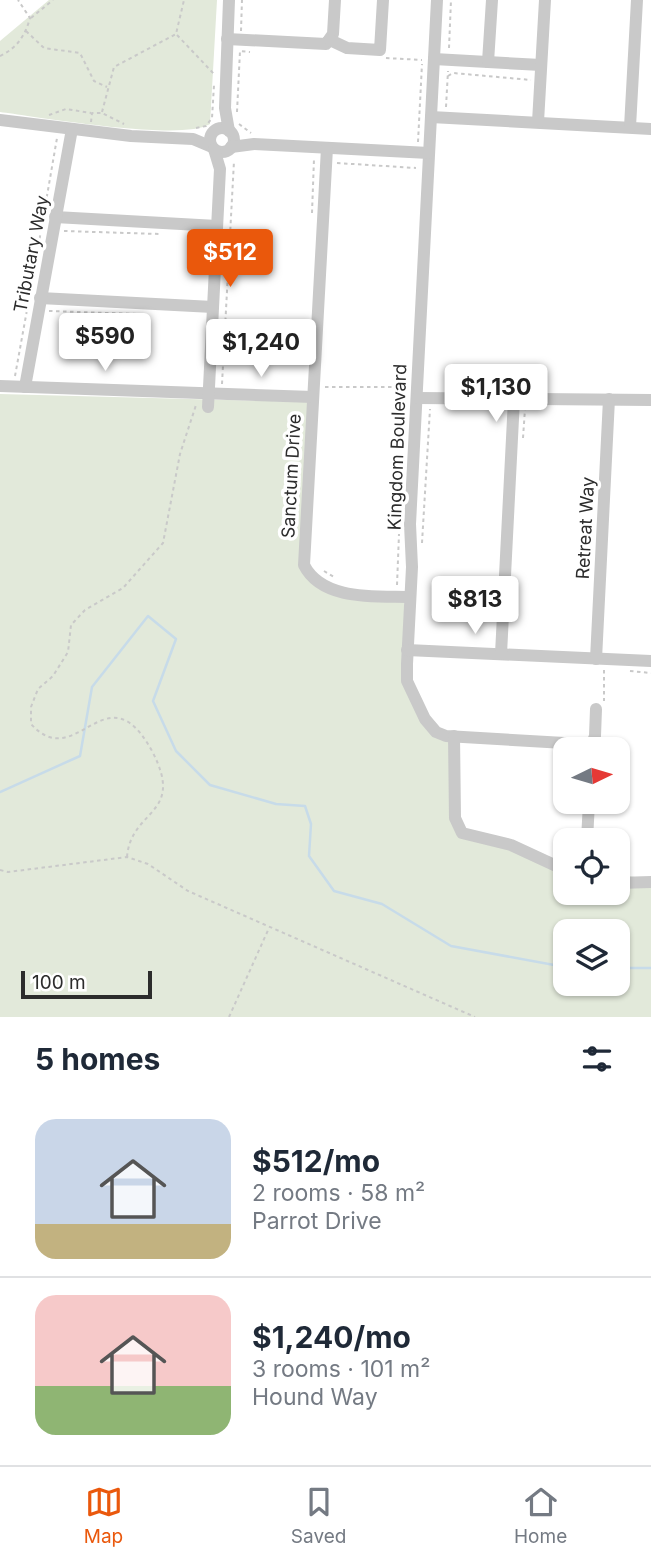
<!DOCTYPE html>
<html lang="en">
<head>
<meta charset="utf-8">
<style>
	body { margin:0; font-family:Inter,sans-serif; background:#f6f6f7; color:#1f2937; height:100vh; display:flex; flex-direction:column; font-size:26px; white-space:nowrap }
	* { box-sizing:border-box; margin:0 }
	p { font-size:23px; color:#747a83 }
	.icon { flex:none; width:38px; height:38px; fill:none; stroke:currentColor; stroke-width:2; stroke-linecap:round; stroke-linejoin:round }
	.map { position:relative; height:1017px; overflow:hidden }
	.drawer { display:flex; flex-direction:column; background:#fff; flex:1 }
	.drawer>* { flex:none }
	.needle { width:46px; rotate:85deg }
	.buttons { position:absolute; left:553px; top:737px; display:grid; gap:14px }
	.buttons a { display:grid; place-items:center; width:77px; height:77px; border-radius:14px; background:#fff; box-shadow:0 2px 5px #0004; font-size:35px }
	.scale { position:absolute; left:21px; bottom:18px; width:131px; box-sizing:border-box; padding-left:7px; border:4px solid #2c2c2c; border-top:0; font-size:19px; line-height:24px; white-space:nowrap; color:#2c2c2c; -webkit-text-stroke:5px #fff; paint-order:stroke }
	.price { position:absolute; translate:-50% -60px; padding:0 16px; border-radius:7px; background:#fff; color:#222; font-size:23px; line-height:46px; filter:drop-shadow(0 2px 4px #0008) }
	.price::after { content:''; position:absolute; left:50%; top:42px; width:21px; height:16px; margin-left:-10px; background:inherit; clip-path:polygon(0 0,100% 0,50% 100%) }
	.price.on { background:#ea580c; color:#fff }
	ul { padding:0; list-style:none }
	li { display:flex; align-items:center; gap:21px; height:175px; padding:0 35px }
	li+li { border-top:2px solid #e0e1e3 }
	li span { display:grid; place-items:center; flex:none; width:196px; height:140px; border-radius:21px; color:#555 }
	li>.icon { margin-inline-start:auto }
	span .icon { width:84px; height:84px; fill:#fffc; stroke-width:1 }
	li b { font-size:30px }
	h2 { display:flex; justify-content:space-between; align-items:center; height:84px; padding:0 35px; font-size:30px }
	.tab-bar { display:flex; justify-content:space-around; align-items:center; height:98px; border-top:2px solid #e0e1e3; background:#fff; font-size:19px; color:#747a83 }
	.tab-bar a { display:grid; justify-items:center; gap:4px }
	.tab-bar .on { color:#ea580c }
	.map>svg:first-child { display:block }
</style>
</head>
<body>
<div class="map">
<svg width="651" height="1017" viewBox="0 0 651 1017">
	<rect width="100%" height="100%" fill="#fff"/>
	<!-- green -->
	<g fill="#e2e9da" fill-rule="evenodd">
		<path d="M 49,0 L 217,0 L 210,124 C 182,142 39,117 0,112 L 0,41 Z"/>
		<path d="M 0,394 L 308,402 L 301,565 L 347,596 L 404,599 L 405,682 L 423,721 L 452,739 L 460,835 L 565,865 L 565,892 L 618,892 L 618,875 L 651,879 L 651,1017 L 0,1017 ZM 565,931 L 618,931 L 618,984 L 565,984 Z"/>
	</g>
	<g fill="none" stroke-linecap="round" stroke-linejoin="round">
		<!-- stream -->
		<g stroke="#c7dbe9" stroke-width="2.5">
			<polyline points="0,792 80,756 92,687 148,616 176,639 153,701 176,751 210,785 276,804 305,806 311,824 309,856 334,891 382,904 451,946 565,967"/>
			<polyline points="618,968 651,968"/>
		</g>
		<!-- path -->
		<g stroke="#c9c9c9" stroke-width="2" stroke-dasharray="3.5 3.5" stroke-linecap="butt">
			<polyline points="31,18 53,0"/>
			<polyline points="26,31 44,48 80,53 94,81 107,87"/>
			<polyline points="241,31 242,0"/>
			<polyline points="177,35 214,74"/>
			<polyline points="449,48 451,0"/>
			<path d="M 0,56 C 17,48 25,36 30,18 L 18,0"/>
			<polyline points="386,58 422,60"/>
			<polyline points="448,76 453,73 531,80"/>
			<polyline points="446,107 448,71"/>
			<polyline points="102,112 114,67 176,34 184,0"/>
			<polyline points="237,112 240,51 250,52"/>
			<polyline points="49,115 66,109 91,113"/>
			<polyline points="91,122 92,113 102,113 124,124"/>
			<polyline points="239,124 251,133"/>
			<polyline points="196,128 206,126 212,118 214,85"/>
			<polyline points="418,142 422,64"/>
			<polyline points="337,163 416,168"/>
			<polyline points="312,213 314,159"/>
			<polyline points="64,231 159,234"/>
			<polyline points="30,294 57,138"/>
			<polyline points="49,311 138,314"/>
			<polyline points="15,376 29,299"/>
			<polyline points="222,384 234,161"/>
			<polyline points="325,387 407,387"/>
			<polyline points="523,438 525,409"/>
			<polyline points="422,543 430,409"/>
			<polyline points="324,571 334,577"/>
			<polyline points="397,585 399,534"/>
			<polyline points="604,670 604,701"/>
			<polyline points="630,671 651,673"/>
			<path d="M 127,857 C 131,808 186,816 152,751 C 106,667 77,775 31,724 L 31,707 L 38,689 L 53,676 L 68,652 L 71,625 L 85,610 L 123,588 L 163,543 L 180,454 L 196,405"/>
			<polyline points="0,870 8,872 127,857 148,864 188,891 475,1017"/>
			<polyline points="229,1017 269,928"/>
		</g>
		<!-- minor -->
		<g stroke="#c9c9c9" stroke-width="12">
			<polyline points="437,0 410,524 412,567 407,664 407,681 425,719 436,732 446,736 582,744 590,749"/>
			<polyline points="227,39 326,44 333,34 335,0"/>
			<polyline points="330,40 347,48 380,50 383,0"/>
			<polyline points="434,59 541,65"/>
			<polyline points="488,62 492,0"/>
			<polyline points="431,117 651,129"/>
			<polyline points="0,120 131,136 193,139 212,147"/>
			<polyline points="538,122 545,0"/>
			<polyline points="630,127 637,0"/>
			<circle cx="222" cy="140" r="12"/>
			<polyline points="229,131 225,108 229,0"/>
			<polyline points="231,147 254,144 429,153"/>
			<path d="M 327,148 L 304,565 C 322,601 376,596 409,597"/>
			<polyline points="55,217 217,226"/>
			<polyline points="40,298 213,307"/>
			<polyline points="0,386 313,397"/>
			<polyline points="25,387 72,129"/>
			<polyline points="417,398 651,400"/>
			<polyline points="208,407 220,169 214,149"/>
			<polyline points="407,650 651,661"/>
			<polyline points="501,654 514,399"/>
			<polyline points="596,659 609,399"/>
			<polyline points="454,736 455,818 462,833 511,845 565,870"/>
			<polyline points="590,748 595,736 596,709"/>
			<polyline points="587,840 589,802"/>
			<polyline points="618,883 651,882"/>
		</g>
	</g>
	<g text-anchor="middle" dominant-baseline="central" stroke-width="7" stroke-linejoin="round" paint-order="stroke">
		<!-- street labels -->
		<g font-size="18" fill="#2c2c2c" stroke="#fff">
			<text transform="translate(31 254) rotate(-79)">Tributary Way</text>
			<text transform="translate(397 447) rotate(-88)">Kingdom Boulevard</text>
			<text transform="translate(291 476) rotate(-87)">Sanctum Drive</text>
			<text transform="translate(585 528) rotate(-87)">Retreat Way</text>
		</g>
	</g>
</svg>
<div class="buttons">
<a><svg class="needle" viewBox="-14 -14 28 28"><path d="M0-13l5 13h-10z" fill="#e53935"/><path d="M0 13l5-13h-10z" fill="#747a83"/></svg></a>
<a><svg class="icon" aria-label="locate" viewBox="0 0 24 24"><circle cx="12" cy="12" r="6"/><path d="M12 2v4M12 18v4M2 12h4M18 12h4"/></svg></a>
<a><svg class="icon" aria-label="layers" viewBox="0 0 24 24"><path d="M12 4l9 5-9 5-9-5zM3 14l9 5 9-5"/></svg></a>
</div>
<div class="scale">100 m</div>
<b class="price on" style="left:230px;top:289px">$512</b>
<b class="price" style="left:105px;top:373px">$590</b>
<b class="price" style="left:261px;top:379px">$1,240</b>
<b class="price" style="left:496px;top:424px">$1,130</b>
<b class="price" style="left:475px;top:636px">$813</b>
</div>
<section class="drawer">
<h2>5 homes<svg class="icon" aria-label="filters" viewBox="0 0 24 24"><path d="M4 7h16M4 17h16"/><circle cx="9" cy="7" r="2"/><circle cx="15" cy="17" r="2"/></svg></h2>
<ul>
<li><span style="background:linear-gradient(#c9d6e8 75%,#c2b280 0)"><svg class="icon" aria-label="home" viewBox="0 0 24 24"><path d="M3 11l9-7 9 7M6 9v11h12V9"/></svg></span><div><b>$512/mo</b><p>2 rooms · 58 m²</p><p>Parrot Drive</p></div></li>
<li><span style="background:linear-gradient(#f6c9c9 65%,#8fb573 0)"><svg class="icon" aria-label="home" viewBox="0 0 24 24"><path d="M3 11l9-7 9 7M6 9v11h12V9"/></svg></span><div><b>$1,240/mo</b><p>3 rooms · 101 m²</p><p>Hound Way</p></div></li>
</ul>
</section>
<nav class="tab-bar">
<a class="on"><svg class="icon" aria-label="map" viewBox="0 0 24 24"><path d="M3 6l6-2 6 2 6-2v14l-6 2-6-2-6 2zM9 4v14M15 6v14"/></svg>Map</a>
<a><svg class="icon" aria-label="saved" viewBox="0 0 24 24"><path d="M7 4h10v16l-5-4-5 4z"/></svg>Saved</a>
<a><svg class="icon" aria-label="home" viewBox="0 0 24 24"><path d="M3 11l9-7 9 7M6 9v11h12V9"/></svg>Home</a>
</nav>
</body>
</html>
